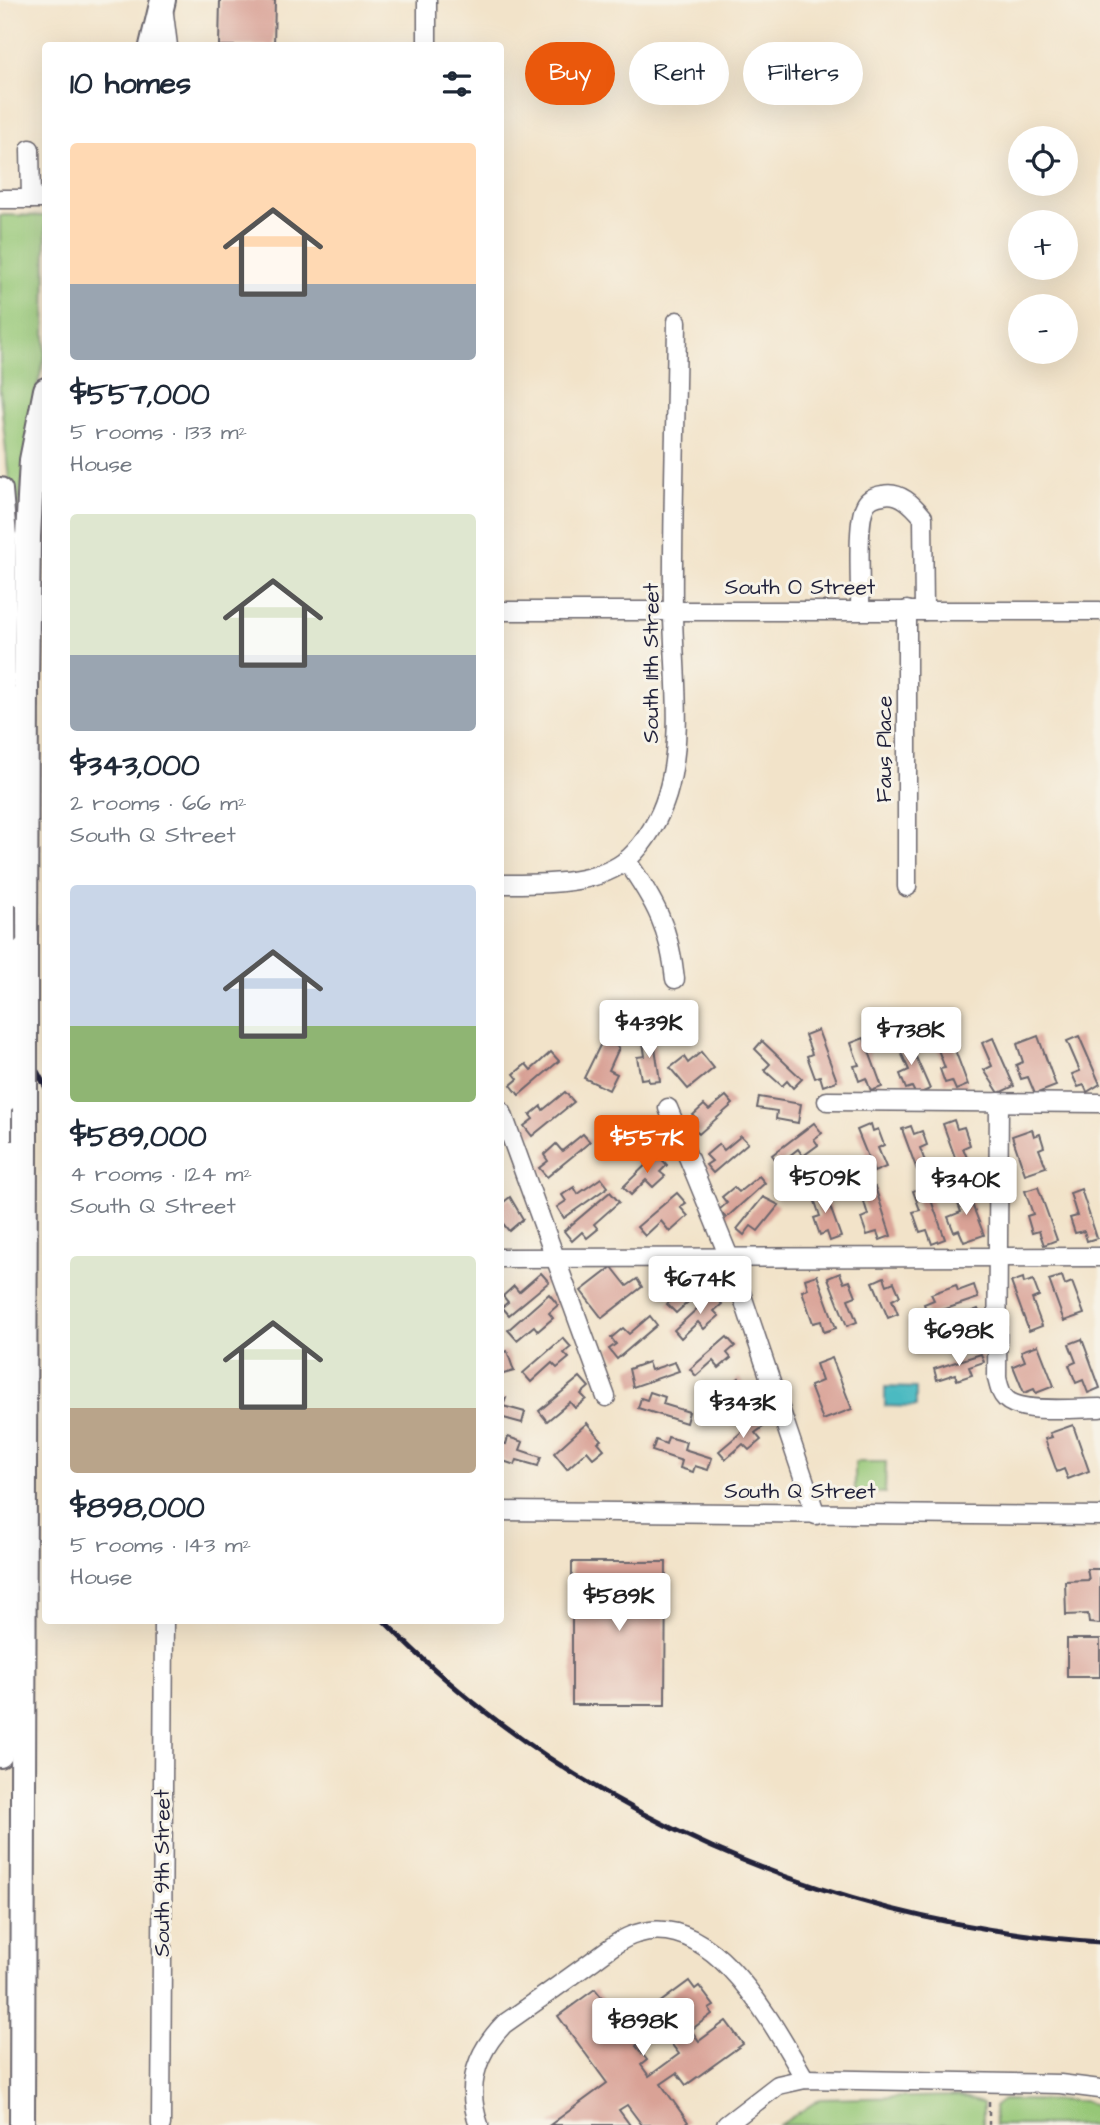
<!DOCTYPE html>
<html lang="en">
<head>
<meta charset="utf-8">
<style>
	body { margin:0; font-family:"Architects Daughter",sans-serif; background:#f6f6f7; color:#1f2937; height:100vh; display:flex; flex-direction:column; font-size:26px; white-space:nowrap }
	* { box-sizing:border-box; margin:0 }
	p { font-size:23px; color:#747a83 }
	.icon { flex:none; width:38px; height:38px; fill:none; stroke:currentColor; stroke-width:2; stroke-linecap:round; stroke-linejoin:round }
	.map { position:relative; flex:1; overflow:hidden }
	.drawer { position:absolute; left:42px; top:42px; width:462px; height:1582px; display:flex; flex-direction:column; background:#fff; border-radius:7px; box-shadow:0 7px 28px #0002 }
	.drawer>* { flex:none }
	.top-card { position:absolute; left:525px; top:42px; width:469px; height:63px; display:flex; gap:14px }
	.controls { position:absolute; left:1008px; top:126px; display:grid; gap:14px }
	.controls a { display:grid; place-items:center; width:70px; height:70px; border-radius:50%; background:#fff; box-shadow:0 7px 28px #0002; font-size:35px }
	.price { position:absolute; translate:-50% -60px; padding:0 16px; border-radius:7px; background:#fff; color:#222; font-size:23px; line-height:46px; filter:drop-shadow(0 2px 4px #0008) }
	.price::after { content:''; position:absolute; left:50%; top:42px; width:21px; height:16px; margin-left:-10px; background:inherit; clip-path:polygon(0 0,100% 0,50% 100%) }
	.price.on { background:#ea580c; color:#fff }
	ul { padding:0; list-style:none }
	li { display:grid; align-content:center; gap:14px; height:371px; padding:0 28px }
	li span { display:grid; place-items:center; height:217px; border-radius:7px; color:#555 }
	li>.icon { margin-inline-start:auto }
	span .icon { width:126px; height:126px; fill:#fffc; stroke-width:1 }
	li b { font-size:30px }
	h2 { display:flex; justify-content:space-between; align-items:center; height:84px; padding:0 28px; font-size:30px }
	.chip { padding:0 24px; border-radius:32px; background:#fff; box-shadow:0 7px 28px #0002; font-size:24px; line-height:63px }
	.chip.on { background:#ea580c; color:#fff }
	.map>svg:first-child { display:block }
</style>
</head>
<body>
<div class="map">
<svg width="1100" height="2125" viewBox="0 0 1100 2125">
	<rect width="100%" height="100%" fill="#f7f3e8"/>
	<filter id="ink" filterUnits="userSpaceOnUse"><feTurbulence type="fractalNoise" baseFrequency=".0143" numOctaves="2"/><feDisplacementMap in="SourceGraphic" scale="14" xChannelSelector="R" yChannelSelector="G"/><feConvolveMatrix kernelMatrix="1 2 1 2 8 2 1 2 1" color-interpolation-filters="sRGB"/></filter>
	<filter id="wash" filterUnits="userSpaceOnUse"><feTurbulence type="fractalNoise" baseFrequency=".00686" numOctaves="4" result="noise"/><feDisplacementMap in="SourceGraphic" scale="28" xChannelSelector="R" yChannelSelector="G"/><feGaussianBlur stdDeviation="1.57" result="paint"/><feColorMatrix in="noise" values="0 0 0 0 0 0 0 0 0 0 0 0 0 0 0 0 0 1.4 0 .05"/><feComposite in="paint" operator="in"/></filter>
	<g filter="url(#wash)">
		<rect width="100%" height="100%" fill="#f2e3c9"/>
		<!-- green -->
		<g fill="#96c777" stroke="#5c7459" stroke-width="2">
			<polygon points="0,215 46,216 45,355 35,396 17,519 13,520 0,391"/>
			<polygon points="855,1462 886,1462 885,1493 855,1492"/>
			<polygon points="957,2096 983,2103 983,2125 780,2125 820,2099"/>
			<polygon points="1003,2100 1084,2101 1100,2107 1100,2125 995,2125 994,2107"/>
		</g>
		<!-- water -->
		<polygon fill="#4bbac1" stroke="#366e7e" stroke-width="2" points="885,1387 916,1388 916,1407 885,1406"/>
		<g id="blocks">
			<!-- building -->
			<g fill="#d9a296">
				<polygon points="220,0 275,0 274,46 219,46"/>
				<polygon points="818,1030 837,1081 823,1086 820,1076 815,1078 807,1056 812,1054 805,1035"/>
				<polygon points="905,1032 930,1089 916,1095 912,1087 906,1089 900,1074 909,1070 894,1037"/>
				<polygon points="653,1034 660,1081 649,1082 648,1078 641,1079 637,1057 645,1056 642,1035"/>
				<polygon points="949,1034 968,1085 956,1090 952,1081 945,1083 940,1069 945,1068 934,1039"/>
				<polygon points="605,1035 615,1040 613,1044 619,1048 609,1070 617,1074 609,1090 584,1078"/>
				<polygon points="1038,1036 1056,1086 1035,1094 1028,1077 1021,1079 1016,1065 1023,1062 1017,1044"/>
				<polygon points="1079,1036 1100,1084 1087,1092 1084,1085 1078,1087 1072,1074 1080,1071 1067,1041"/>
				<polygon points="864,1038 882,1087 871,1091 866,1078 859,1081 854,1066 859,1065 851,1043"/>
				<polygon points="993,1038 1014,1086 999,1093 984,1070 992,1066 982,1043"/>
				<polygon points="762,1041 802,1079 793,1088 787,1081 782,1086 764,1070 770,1064 755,1049"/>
				<polygon points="551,1052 559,1061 519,1095 511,1085 518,1079 514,1074 526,1064 531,1070"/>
				<polygon points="701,1052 714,1068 688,1089 670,1068 684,1057 688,1063"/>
				<polygon points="565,1092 574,1102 532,1136 524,1126 533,1119 530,1115 541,1106 543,1110"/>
				<polygon points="726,1096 733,1104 699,1134 690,1125 697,1119 693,1115 704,1105 709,1110"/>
				<polygon points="759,1097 801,1104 798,1123 776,1119 777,1111 757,1108"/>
				<polygon points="954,1120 957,1129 964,1127 970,1145 963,1148 972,1170 961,1174 943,1124"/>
				<polygon points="814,1123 822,1133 814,1139 818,1145 803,1156 798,1149 779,1164 772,1155"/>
				<polygon points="871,1124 873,1131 878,1129 884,1145 878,1148 886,1167 874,1172 857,1130"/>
				<polygon points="911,1126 914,1134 922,1131 927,1145 920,1148 927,1167 917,1170 902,1129"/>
				<polygon points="646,1127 649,1136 642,1139 645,1147 630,1153 627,1146 609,1153 604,1142"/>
				<polygon points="1032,1129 1034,1136 1040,1134 1044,1147 1039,1149 1046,1167 1025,1174 1012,1136"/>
				<polygon points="583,1134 590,1142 547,1177 539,1168 548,1161 544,1155 556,1144 562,1151"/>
				<polygon points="741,1136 748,1143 713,1173 706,1165 712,1161 706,1155 719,1144 724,1150"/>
				<polygon points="657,1154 667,1165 660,1172 665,1176 653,1187 646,1180 631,1195 623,1187"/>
				<polygon points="759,1176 765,1183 726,1218 719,1210 727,1203 722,1197 734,1187 739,1192"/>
				<polygon points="601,1178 608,1187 564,1218 557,1207 566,1201 562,1195 574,1187 578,1194"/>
				<polygon points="926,1186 945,1239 932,1244 927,1230 920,1232 913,1212 920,1210 913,1191"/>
				<polygon points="965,1186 984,1235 964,1242 959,1230 954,1232 948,1217 961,1212 953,1190"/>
				<polygon points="823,1187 841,1237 830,1241 827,1232 820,1235 814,1218 820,1216 811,1190"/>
				<polygon points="875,1187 891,1236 880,1240 877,1232 867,1235 861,1218 868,1215 861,1192"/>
				<polygon points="1038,1187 1057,1240 1044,1245 1039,1231 1032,1233 1027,1216 1033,1214 1025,1191"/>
				<polygon points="1081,1189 1097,1238 1087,1241 1084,1231 1075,1233 1070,1218 1077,1216 1070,1193"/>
				<polygon points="610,1192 619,1202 594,1224 598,1229 587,1238 582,1232 572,1241 564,1231"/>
				<polygon points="677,1193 686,1203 680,1207 688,1216 670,1232 661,1221 645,1236 637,1227"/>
				<polygon points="510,1197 523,1219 509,1231 500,1220 500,1205"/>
				<polygon points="763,1197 779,1205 758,1231 751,1226 744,1235 737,1229"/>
				<polygon points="612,1267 627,1286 637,1279 642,1287 602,1318 581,1291"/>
				<polygon points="541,1273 549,1282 509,1315 502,1307 508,1302 503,1296 514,1286 519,1292"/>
				<polygon points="840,1273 844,1283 850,1281 856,1296 848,1299 857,1322 847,1326 828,1278"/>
				<polygon points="702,1274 710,1282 676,1313 667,1304 675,1297 670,1291 682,1280 688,1287"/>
				<polygon points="817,1275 836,1328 824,1332 821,1321 813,1323 802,1291 808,1289 805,1279"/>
				<polygon points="1062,1276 1065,1285 1072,1282 1084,1314 1064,1321 1049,1280"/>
				<polygon points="884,1277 887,1285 894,1282 900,1296 892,1300 898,1314 888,1318 873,1282"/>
				<polygon points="1023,1278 1024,1283 1033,1280 1039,1296 1032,1299 1042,1326 1029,1331 1011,1282"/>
				<polygon points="956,1285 958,1291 974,1285 978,1298 928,1315 924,1304 934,1300 931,1294"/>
				<polygon points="549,1294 558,1305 549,1313 553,1318 538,1331 534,1326 517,1340 508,1330"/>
				<polygon points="713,1294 722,1304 714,1311 719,1316 704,1329 698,1322 681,1338 674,1330"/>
				<polygon points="978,1309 983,1321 979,1322 980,1327 937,1343 936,1340 932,1341 927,1328"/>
				<polygon points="650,1316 657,1325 617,1359 609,1349 616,1344 611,1338 623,1328 629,1334"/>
				<polygon points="727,1337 735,1346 727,1353 731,1358 719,1368 713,1361 696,1376 690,1369"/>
				<polygon points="563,1338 571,1347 564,1353 569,1358 557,1368 552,1363 531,1382 523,1373"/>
				<polygon points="1082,1339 1100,1388 1088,1393 1083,1380 1076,1383 1069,1365 1076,1362 1069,1344"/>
				<polygon points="1038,1345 1054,1386 1036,1393 1034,1389 1024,1393 1013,1366 1025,1361 1021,1351"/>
				<polygon points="507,1351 514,1371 500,1375 500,1353"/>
				<polygon points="981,1354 984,1362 969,1367 972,1375 957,1380 955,1374 937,1380 934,1369"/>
				<polygon points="832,1358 852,1409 823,1420 810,1386 822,1381 816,1364"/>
				<polygon points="648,1362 651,1370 675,1362 679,1371 633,1387 629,1369"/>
				<polygon points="580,1377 589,1387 581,1394 586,1399 575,1408 570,1402 547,1421 539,1411"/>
				<polygon points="739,1378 748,1388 742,1393 747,1398 733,1410 728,1404 710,1419 702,1411"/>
				<polygon points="650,1392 665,1397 663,1404 689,1412 686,1423 638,1408 641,1398 647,1400"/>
				<polygon points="500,1397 506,1398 503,1406 525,1412 522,1423 500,1417"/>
				<polygon points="757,1419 763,1427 755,1433 761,1440 749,1450 743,1444 726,1459 719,1451"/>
				<polygon points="587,1423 601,1440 598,1442 604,1449 593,1458 587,1451 567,1469 554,1453"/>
				<polygon points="1073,1425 1089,1471 1068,1479 1064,1469 1057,1472 1045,1439 1052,1437 1050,1433"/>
				<polygon points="508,1437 523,1442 520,1450 541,1457 538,1466 517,1460 515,1465 503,1461 500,1443 506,1444"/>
				<polygon points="668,1437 686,1442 684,1449 712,1458 708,1470 695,1466 693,1472 680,1468 682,1461 652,1451 656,1440 666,1444"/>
				<polygon points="572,1562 666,1562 665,1705 572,1705"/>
				<polygon points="1087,1569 1100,1569 1100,1624 1089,1623 1088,1614 1066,1615 1065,1581 1089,1580"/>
				<rect x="1067" y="1639" width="33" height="38"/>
				<polygon points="689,1981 695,1989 699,1986 714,2006 709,2009 712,2014 691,2030 699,2041 726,2021 743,2044 686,2085 677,2073 661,2084 688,2122 684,2125 642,2125 627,2105 619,2110 630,2125 550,2125 607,2083 558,2016 595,1989 639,2043 636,2046 647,2060 641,2065 649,2076 679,2054 647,2012"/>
			</g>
		</g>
	</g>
	<g filter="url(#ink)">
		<use href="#blocks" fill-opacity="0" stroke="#6b666d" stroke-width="2"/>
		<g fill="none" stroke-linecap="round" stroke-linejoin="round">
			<!-- minor casing -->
			<g stroke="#6b666d" stroke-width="21">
				<g id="minor">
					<polyline points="427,0 427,46"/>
					<polyline points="164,14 168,46"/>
					<polyline points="30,149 31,199"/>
					<polyline points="0,199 46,199"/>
					<path d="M 860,610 C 861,587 856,524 865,506 C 868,499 876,496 883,495 C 900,491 913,505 923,517 L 924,611"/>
					<polyline points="500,611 1100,611"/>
					<path d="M 626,860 C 655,901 670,929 675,979"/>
					<path d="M 500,884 C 539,884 598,886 629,858 C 646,842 660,818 667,795 C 684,738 674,673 673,615 C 672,517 676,419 677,321"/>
					<polyline points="907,887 907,610"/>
					<polyline points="827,1101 1100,1103"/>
					<path d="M 999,1102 L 997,1378 C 999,1386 1000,1393 1006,1399 C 1021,1414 1078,1408 1100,1408"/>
					<polyline points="668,1108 729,1257 816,1515"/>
					<polyline points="502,1112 606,1397"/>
					<polyline points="500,1258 1100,1257"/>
					<polyline points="500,1511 1100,1516"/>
					<polyline points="161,2125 164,1620"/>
					<path d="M 479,2125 C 465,2086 476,2053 504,2024 C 533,2004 562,1983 591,1962 C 605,1952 619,1939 636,1934 C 714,1909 773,2025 805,2079"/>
					<polyline points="726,2125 778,2085 805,2079 1060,2084 1100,2089"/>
				</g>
			</g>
			<!-- highway casing -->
			<g stroke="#6b666d" stroke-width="28">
				<g id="highway">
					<polyline points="152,46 163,0"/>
					<polyline points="0,490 4,537"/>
					<polyline points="28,537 32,460 46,390"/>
					<polyline points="2,687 3,905"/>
					<polyline points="25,949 26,685"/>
					<polyline points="0,1755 4,1100"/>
					<polyline points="22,2125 25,1141"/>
				</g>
			</g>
			<!-- path -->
			<polyline stroke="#6b666d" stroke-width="2.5" stroke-dasharray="5 5" stroke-linecap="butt" points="989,2101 989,2125"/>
			<!-- minor -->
			<use href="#minor" stroke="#fff" stroke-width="18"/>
			<!-- highway -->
			<use href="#highway" stroke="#fff" stroke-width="24"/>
			<!-- rail -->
			<g stroke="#22223b" stroke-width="5">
				<polyline points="0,1001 46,1088"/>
				<path d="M 383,1620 C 572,1814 832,1924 1100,1942"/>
			</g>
			<!-- highway-bridge casing -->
			<g stroke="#6b666d" stroke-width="28" stroke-linecap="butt">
				<g id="highway-bridge">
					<polyline points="26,685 28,537"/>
					<polyline points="2,687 4,537"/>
					<polyline points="3,905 4,1100"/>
					<polyline points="25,949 25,1141"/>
				</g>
			</g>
			<!-- highway-bridge -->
			<use href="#highway-bridge" stroke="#fff" stroke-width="24"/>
		</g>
	</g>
	<g text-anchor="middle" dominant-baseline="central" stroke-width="6" stroke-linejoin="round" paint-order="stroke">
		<!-- street labels -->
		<g font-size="21" fill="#22223b" stroke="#f7f3e8">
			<text x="800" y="587">South O Street</text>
			<text transform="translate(651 663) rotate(-90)">South 11th Street</text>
			<text transform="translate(884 749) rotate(-90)">Faus Place</text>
			<text x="800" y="1491">South Q Street</text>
			<text transform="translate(162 1873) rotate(-90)">South 9th Street</text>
		</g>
	</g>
</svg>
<div class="controls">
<a><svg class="icon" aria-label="locate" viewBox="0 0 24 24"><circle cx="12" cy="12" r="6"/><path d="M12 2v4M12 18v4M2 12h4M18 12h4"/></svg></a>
<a>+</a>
<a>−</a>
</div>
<b class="price" style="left:649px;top:1060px">$439K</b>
<b class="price" style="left:911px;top:1067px">$738K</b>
<b class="price on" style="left:647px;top:1175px">$557K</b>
<b class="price" style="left:825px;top:1215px">$509K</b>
<b class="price" style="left:966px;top:1217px">$340K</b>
<b class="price" style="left:700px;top:1316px">$674K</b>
<b class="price" style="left:959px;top:1368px">$698K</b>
<b class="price" style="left:743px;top:1440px">$343K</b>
<b class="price" style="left:619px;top:1633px">$589K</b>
<b class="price" style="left:643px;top:2058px">$898K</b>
<div class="top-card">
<a class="chip on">Buy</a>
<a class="chip">Rent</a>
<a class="chip">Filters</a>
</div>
<section class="drawer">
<h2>10 homes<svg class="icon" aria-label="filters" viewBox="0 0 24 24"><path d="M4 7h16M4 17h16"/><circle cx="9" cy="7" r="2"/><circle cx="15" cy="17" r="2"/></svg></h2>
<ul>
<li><span style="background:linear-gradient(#ffd9b3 65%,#9aa5b1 0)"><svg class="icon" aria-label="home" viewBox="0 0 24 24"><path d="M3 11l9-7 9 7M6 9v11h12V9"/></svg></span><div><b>$557,000</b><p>5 rooms · 133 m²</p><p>House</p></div></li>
<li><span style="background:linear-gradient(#dfe7d0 65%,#9aa5b1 0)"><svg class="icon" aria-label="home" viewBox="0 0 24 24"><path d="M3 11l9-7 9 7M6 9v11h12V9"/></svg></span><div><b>$343,000</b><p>2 rooms · 66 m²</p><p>South Q Street</p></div></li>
<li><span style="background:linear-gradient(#c9d6e8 65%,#8fb573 0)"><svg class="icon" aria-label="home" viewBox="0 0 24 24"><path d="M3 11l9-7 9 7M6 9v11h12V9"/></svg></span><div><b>$589,000</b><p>4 rooms · 124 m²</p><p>South Q Street</p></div></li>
<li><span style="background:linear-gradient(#dfe7d0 70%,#b9a48a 0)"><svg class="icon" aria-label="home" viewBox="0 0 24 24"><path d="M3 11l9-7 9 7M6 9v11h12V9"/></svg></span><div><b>$898,000</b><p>5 rooms · 143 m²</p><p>House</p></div></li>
</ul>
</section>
</div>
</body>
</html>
